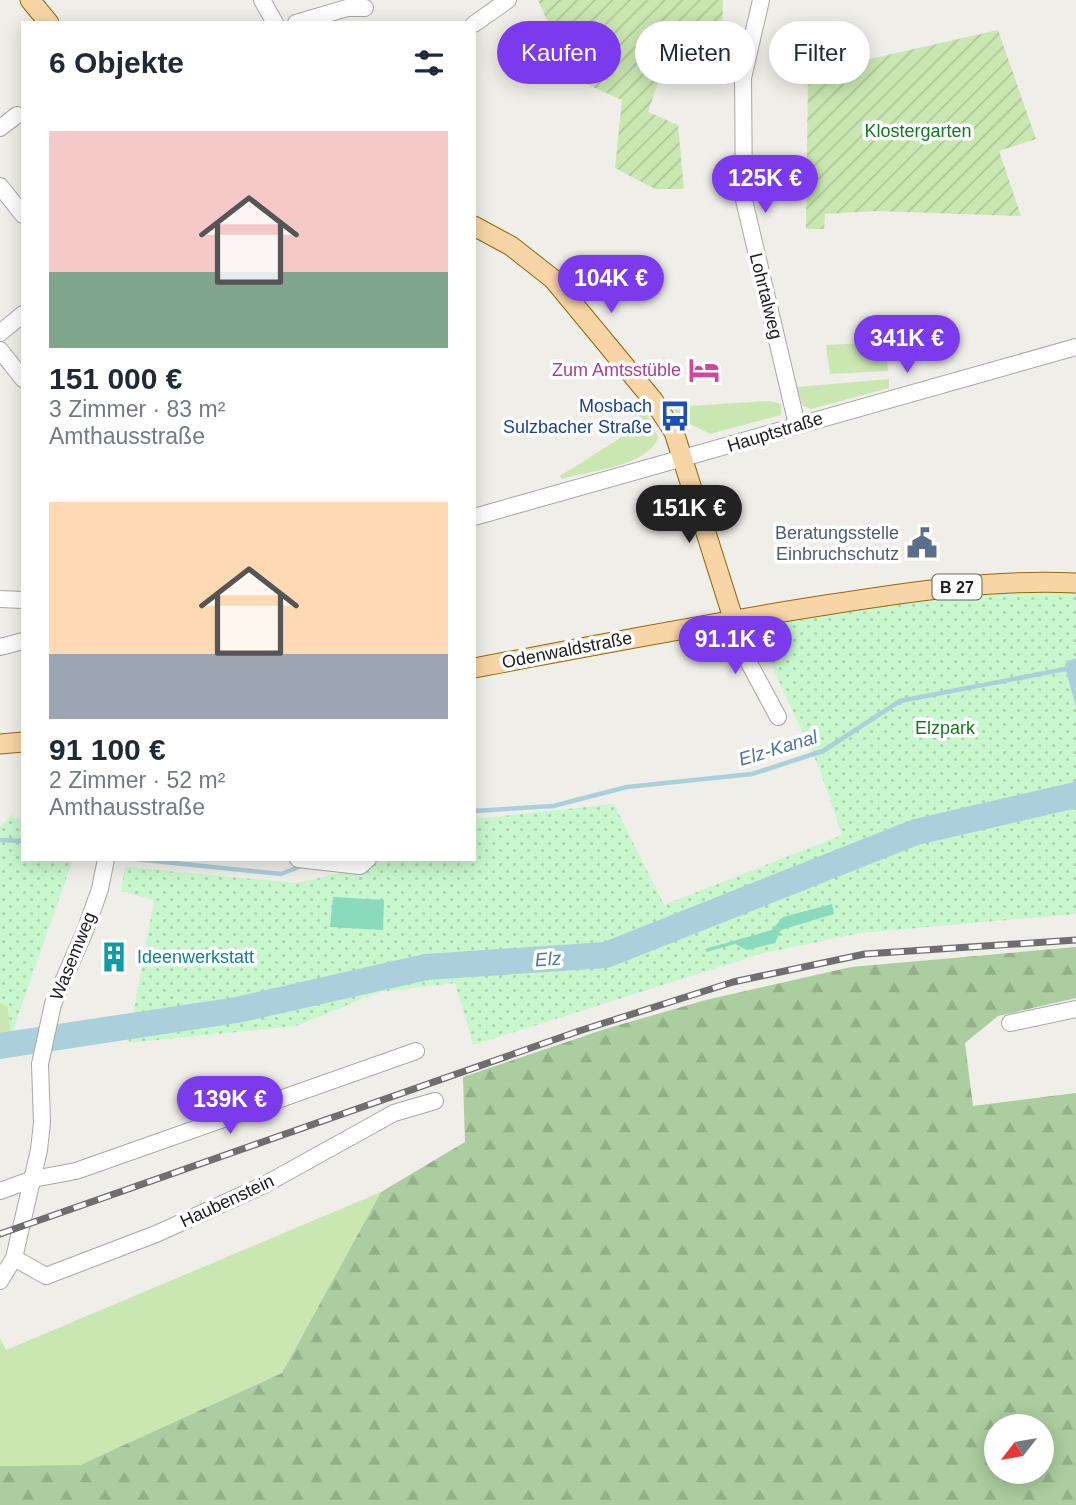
<!DOCTYPE html>
<html lang="de">
<head>
<meta charset="utf-8">
<style>
	body { margin:0; font-family:Arial,sans-serif; background:#f2f2f3; color:#1f2937; height:100vh; display:flex; flex-direction:column; font-size:26px; white-space:nowrap }
	* { box-sizing:border-box; margin:0 }
	p { font-size:23px; color:#747a83 }
	.icon { flex:none; width:38px; height:38px; fill:none; stroke:currentColor; stroke-width:2; stroke-linecap:round; stroke-linejoin:round }
	.map { position:relative; flex:1; overflow:hidden }
	.panel { position:absolute; left:21px; top:21px; width:455px; height:840px; display:flex; flex-direction:column; background:#fff; border-radius:0px; box-shadow:0 4px 18px #0003 }
	.panel>* { flex:none }
	.banner { position:absolute; left:497px; top:21px; width:472px; height:63px; display:flex; gap:14px }
	.needle { width:46px; rotate:239deg }
	.tools { position:absolute; left:984px; top:1414px; display:grid; gap:14px }
	.tools a { display:grid; place-items:center; width:70px; height:70px; border-radius:50%; background:#fff; box-shadow:0 4px 18px #0003; font-size:35px }
	.price { position:absolute; translate:-50% -60px; padding:0 16px; border-radius:24px; background:#7c3aed; color:#fff; font-size:23px; line-height:46px; filter:drop-shadow(0 2px 4px #0008) }
	.price::after { content:''; position:absolute; left:50%; top:42px; width:21px; height:16px; margin-left:-10px; background:inherit; clip-path:polygon(0 0,100% 0,50% 100%) }
	.price.current { background:#222; color:#fff }
	ul { padding:0; list-style:none }
	li { display:grid; align-content:center; gap:14px; height:371px; padding:0 28px }
	li span { display:grid; place-items:center; height:217px; border-radius:0px; color:#555 }
	li>.icon { margin-inline-start:auto }
	span .icon { width:126px; height:126px; fill:#fffc; stroke-width:1 }
	li b { font-size:30px }
	h2 { display:flex; justify-content:space-between; align-items:center; height:84px; padding:0 28px; font-size:30px }
	.pill { padding:0 24px; border-radius:32px; background:#fff; box-shadow:0 4px 18px #0003; font-size:24px; line-height:63px }
	.pill.current { background:#7c3aed; color:#fff }
	.map>svg:first-child { display:block }
</style>
</head>
<body>
<div class="map">
<svg width="1076" height="1505" viewBox="0 0 1076 1505">
	<defs>
		<pattern id="forest-firs" width="22" height="20" patternUnits="userSpaceOnUse" patternTransform="scale(1.75)"><rect width="22" height="20" fill="#accd9f"/><path d="M5 1l3.5 6h-7zM16 11l3.5 6h-7z" fill="#94b089"/></pattern>
		<pattern id="park-dots" width="8" height="8" patternUnits="userSpaceOnUse" patternTransform="scale(1.75)"><rect width="8" height="8" fill="#c8f7cd"/><path d="M2 2h.1M6 6h.1" fill="none" stroke="#acd3b0" stroke-width="1.8" stroke-linecap="round"/></pattern>
		<pattern id="garden-furrows" width="10" height="10" patternUnits="userSpaceOnUse" patternTransform="scale(1.75)"><rect width="10" height="10" fill="#cbe7b1"/><path d="M-1 1l2-2M0 10L10 0M9 11l2-2" fill="none" stroke="#aec698"/></pattern>
	</defs>
	<rect width="100%" height="100%" fill="#f0eee8"/>
	<!-- grass -->
	<g fill="#cbe7b1">
		<polygon points="912,340 913,354 895,354 895,341"/>
		<polygon points="886,342 888,371 830,374 826,345"/>
		<polygon points="889,379 889,388 811,409 802,405 797,387"/>
		<polygon points="770,401 781,404 781,415 710,434 682,420 672,407"/>
		<path d="M 645,409 L 658,437 C 650,466 588,471 562,479 L 560,476 L 638,427 L 632,417 Z"/>
		<polygon points="0,1003 8,1007 11,1036 0,1045"/>
		<polygon points="381,1192 282,1373 80,1465 0,1466 0,1338 6,1350"/>
	</g>
	<!-- forest -->
	<path fill="url(#forest-firs)" fill-rule="evenodd" d="M 1076,947 L 1076,998 L 998,1016 L 965,1043 L 973,1106 L 1076,1093 L 1076,1505 L 0,1505 L 0,1466 L 80,1465 L 282,1373 L 381,1192 L 465,1142 L 463,1077 L 605,1029 L 706,1000 L 851,967 ZM 996,1426 L 1041,1426 L 1041,1472 L 996,1472 Z"/>
	<!-- park -->
	<g fill="url(#park-dots)">
		<polygon points="986,589 1076,591 1076,658 1066,662 1065,668 1076,707 1076,914 860,933 764,953 473,1045 455,983 379,992 296,1026 128,1043 154,900 121,891 125,867 297,883 345,872 351,859 474,859 474,819 614,804 664,905 842,835 819,767 761,643 775,624"/>
		<polygon points="13,814 14,819 23,819 23,859 73,859 11,1036 8,1007 0,1003 0,827"/>
	</g>
	<!-- garden -->
	<g fill="url(#garden-furrows)">
		<polygon points="538,0 723,0 721,64 671,44 648,112 678,125 684,189 655,189 615,168 622,100 573,78"/>
		<polygon points="998,30 1036,139 999,151 1021,216 877,211 825,214 824,229 806,229 808,73"/>
	</g>
	<!-- pitch -->
	<g fill="#8adabd">
		<polygon points="333,897 384,900 383,930 330,927"/>
		<polygon points="832,904 834,914 781,930 775,943 747,950 735,944 707,952 705,949 772,930 783,917"/>
	</g>
	<!-- water -->
	<polygon fill="#abcfdb" points="1076,658 1076,707 1065,668 1066,662"/>
	<g fill="none" stroke-linecap="round" stroke-linejoin="round">
		<!-- stream -->
		<g stroke="#abcfdb" stroke-width="4.5">
			<polyline points="474,811 553,806 627,787 752,774 823,751 900,701 1076,667"/>
			<polyline points="0,840 23,841"/>
			<polyline points="135,859 281,874 304,865"/>
		</g>
		<!-- river -->
		<polyline stroke="#abcfdb" stroke-width="26" points="0,1046 237,1010 426,967 606,955 916,832 1076,795"/>
		<!-- minor casing -->
		<g stroke="#a7a7a7" stroke-width="18">
			<g id="minor">
				<polyline points="262,0 275,23"/>
				<polyline points="761,0 743,78 744,200 797,425"/>
				<polyline points="296,23 347,8 365,8"/>
				<polyline points="474,24 508,0"/>
				<polyline points="0,128 17,115"/>
				<polyline points="0,186 23,215"/>
				<polyline points="0,333 23,314"/>
				<polyline points="0,350 23,379"/>
				<polyline points="474,517 1076,347"/>
				<polyline points="0,599 23,600"/>
				<polyline points="733,618 742,650 778,717"/>
				<polyline points="0,647 23,641"/>
				<polyline points="298,859 360,866 368,859"/>
				<polyline points="1010,1023 1076,1009"/>
				<polyline points="0,1191 33,1179 76,1171 416,1051"/>
				<polyline points="14,1258 46,1276 156,1234 264,1185 394,1113 435,1101"/>
				<polyline points="0,1281 14,1258 39,1150 42,1123 40,1064 53,1004 85,931 100,889 106,859"/>
			</g>
		</g>
		<!-- major casing -->
		<g stroke="#946809" stroke-width="21">
			<g id="major">
				<polyline points="30,0 49,23"/>
				<polyline points="474,226 511,246 553,279 653,400 674,432 733,618"/>
				<path d="M 474,668 C 592,646 709,623 826,605 C 909,592 992,579 1076,583"/>
				<polyline points="0,744 23,742"/>
			</g>
		</g>
		<!-- minor -->
		<use href="#minor" stroke="#fff" stroke-width="16"/>
		<!-- major -->
		<use href="#major" stroke="#f7d5a6" stroke-width="19"/>
		<!-- rail casing -->
		<g stroke="#6e6e6e" stroke-width="7">
			<polyline id="rail" points="0,1234 579,1031 733,982 865,954 1076,940"/>
		</g>
		<!-- rail -->
		<use href="#rail" stroke="#fff" stroke-width="4.5" stroke-dasharray="13" stroke-linecap="butt"/>
	</g>
	<!-- icons -->
	<defs>
		<g id="hotel-bare" transform="scale(2.415)"><path d="M-6-4.5h1.5V1H6V5H4.5V3h-9V5H-6ZM-4 0a1.8 1.8 0 1 1 3.6 0ZM.5 0V-2.5h3Q6-2.5 6 0Z" fill="#d1479c" stroke="#fff" stroke-width="2.5" paint-order="stroke"/></g>
		<g id="bus-bare" transform="scale(2.415)"><path d="M-5-6H5V4H4V6H2V4H-2V6H-4V4H-5ZM-3.5-4V0h7V-4ZM-3.5 1.2v1.5H-2V1.2ZM2 1.2v1.5H3.5V1.2Z" fill="#1a4fb4" stroke="#fff" stroke-width="2.5" paint-order="stroke"/></g>
		<g id="civic-bare" transform="scale(2.415)"><path d="M-.6-6.5H3V-4.5H.6V-3L4-1V1h2V6H-6V1h2V-1L-.6-3ZM-1.2 2.5V6h2.4V2.5Z" fill="#5c6f8a" stroke="#fff" stroke-width="2.5" paint-order="stroke"/></g>
		<g id="building-bare" transform="scale(2.415)"><path d="M-4-6H4V6H1V3H-1V6H-4ZM-2.5-4.3h1.7v1.8h-1.7ZM.8-4.3h1.7v1.8H.8ZM-2.5-1h1.7V.8h-1.7ZM.8-1h1.7V.8H.8Z" fill="#0f9aa8" stroke="#fff" stroke-width="2.5" paint-order="stroke"/></g>
	</defs>
	<g fill-rule="evenodd">
		<use href="#hotel-bare" x="704" y="370"/>
		<use href="#bus-bare" x="675" y="416"/>
		<use href="#civic-bare" x="922" y="543"/>
		<use href="#building-bare" x="114" y="957"/>
	</g>
	<g text-anchor="middle" dominant-baseline="central" stroke-width="7" stroke-linejoin="round" paint-order="stroke">
		<!-- shield labels -->
		<rect fill="#fff" stroke="#636363" stroke-width="2" x="932.5" y="574.5" width="49" height="25" rx="5"/>
		<g font-size="16" font-weight="bold" fill="#202020">
			<text x="957" y="587">B 27</text>
		</g>
		<!-- park labels -->
		<g font-size="18" fill="#127b1d" stroke="#fff">
			<text x="918" y="131">Klostergarten</text>
			<text x="945" y="728">Elzpark</text>
		</g>
		<!-- street labels -->
		<g font-size="18" fill="#202020" stroke="#fff">
			<text transform="translate(766 296) rotate(76)">Lohrtalweg</text>
			<text transform="translate(775 432) rotate(-17)">Hauptstraße</text>
			<text transform="translate(567 650) rotate(-11)">Odenwaldstraße</text>
			<text transform="translate(73 956) rotate(-68)">Wasemweg</text>
			<text transform="translate(227 1201) rotate(-25)">Haubenstein</text>
		</g>
		<!-- hotel labels -->
		<g font-size="18" fill="#b23c85" stroke="#fff" text-anchor="end">
			<text x="681" y="370">Zum Amtsstüble</text>
		</g>
		<!-- transit labels -->
		<g font-size="18" fill="#164399" stroke="#fff" text-anchor="end">
			<text x="652" y="406">Mosbach<tspan x="652" dy="21">Sulzbacher Straße</tspan></text>
		</g>
		<!-- service labels -->
		<g font-size="18" fill="#4e5e75" stroke="#fff" text-anchor="end">
			<text x="899" y="533">Beratungsstelle<tspan x="899" dy="21">Einbruchschutz</tspan></text>
		</g>
		<!-- culture labels -->
		<g font-size="18" fill="#0d838f" stroke="#fff" text-anchor="start">
			<text x="137" y="957">Ideenwerkstatt</text>
		</g>
		<!-- water labels -->
		<g font-size="19" font-style="italic" fill="#4e78a4" stroke="#fff">
			<text transform="translate(778 748) rotate(-17)">Elz-Kanal</text>
			<text transform="translate(548 959) rotate(-4)">Elz</text>
		</g>
	</g>
</svg>
<div class="tools">
<a><svg class="needle" viewBox="-14 -14 28 28"><path d="M0-13l5 13h-10z" fill="#e53935"/><path d="M0 13l5-13h-10z" fill="#747a83"/></svg></a>
</div>
<b class="price" style="left:765px;top:215px">125K €</b>
<b class="price" style="left:611px;top:315px">104K €</b>
<b class="price" style="left:907px;top:375px">341K €</b>
<b class="price current" style="left:689px;top:545px">151K €</b>
<b class="price" style="left:735px;top:676px">91.1K €</b>
<b class="price" style="left:230px;top:1136px">139K €</b>
<div class="banner">
<a class="pill current">Kaufen</a>
<a class="pill">Mieten</a>
<a class="pill">Filter</a>
</div>
<section class="panel">
<h2>6 Objekte<svg class="icon" aria-label="filters" viewBox="0 0 24 24"><path d="M4 7h16M4 17h16"/><circle cx="9" cy="7" r="2"/><circle cx="15" cy="17" r="2"/></svg></h2>
<ul>
<li><span style="background:linear-gradient(#f6c9c9 65%,#7fa58c 0)"><svg class="icon" aria-label="home" viewBox="0 0 24 24"><path d="M3 11l9-7 9 7M6 9v11h12V9"/></svg></span><div><b>151 000 €</b><p>3 Zimmer · 83 m²</p><p>Amthausstraße</p></div></li>
<li><span style="background:linear-gradient(#ffd9b3 70%,#9aa5b1 0)"><svg class="icon" aria-label="home" viewBox="0 0 24 24"><path d="M3 11l9-7 9 7M6 9v11h12V9"/></svg></span><div><b>91 100 €</b><p>2 Zimmer · 52 m²</p><p>Amthausstraße</p></div></li>
</ul>
</section>
</div>
</body>
</html>
